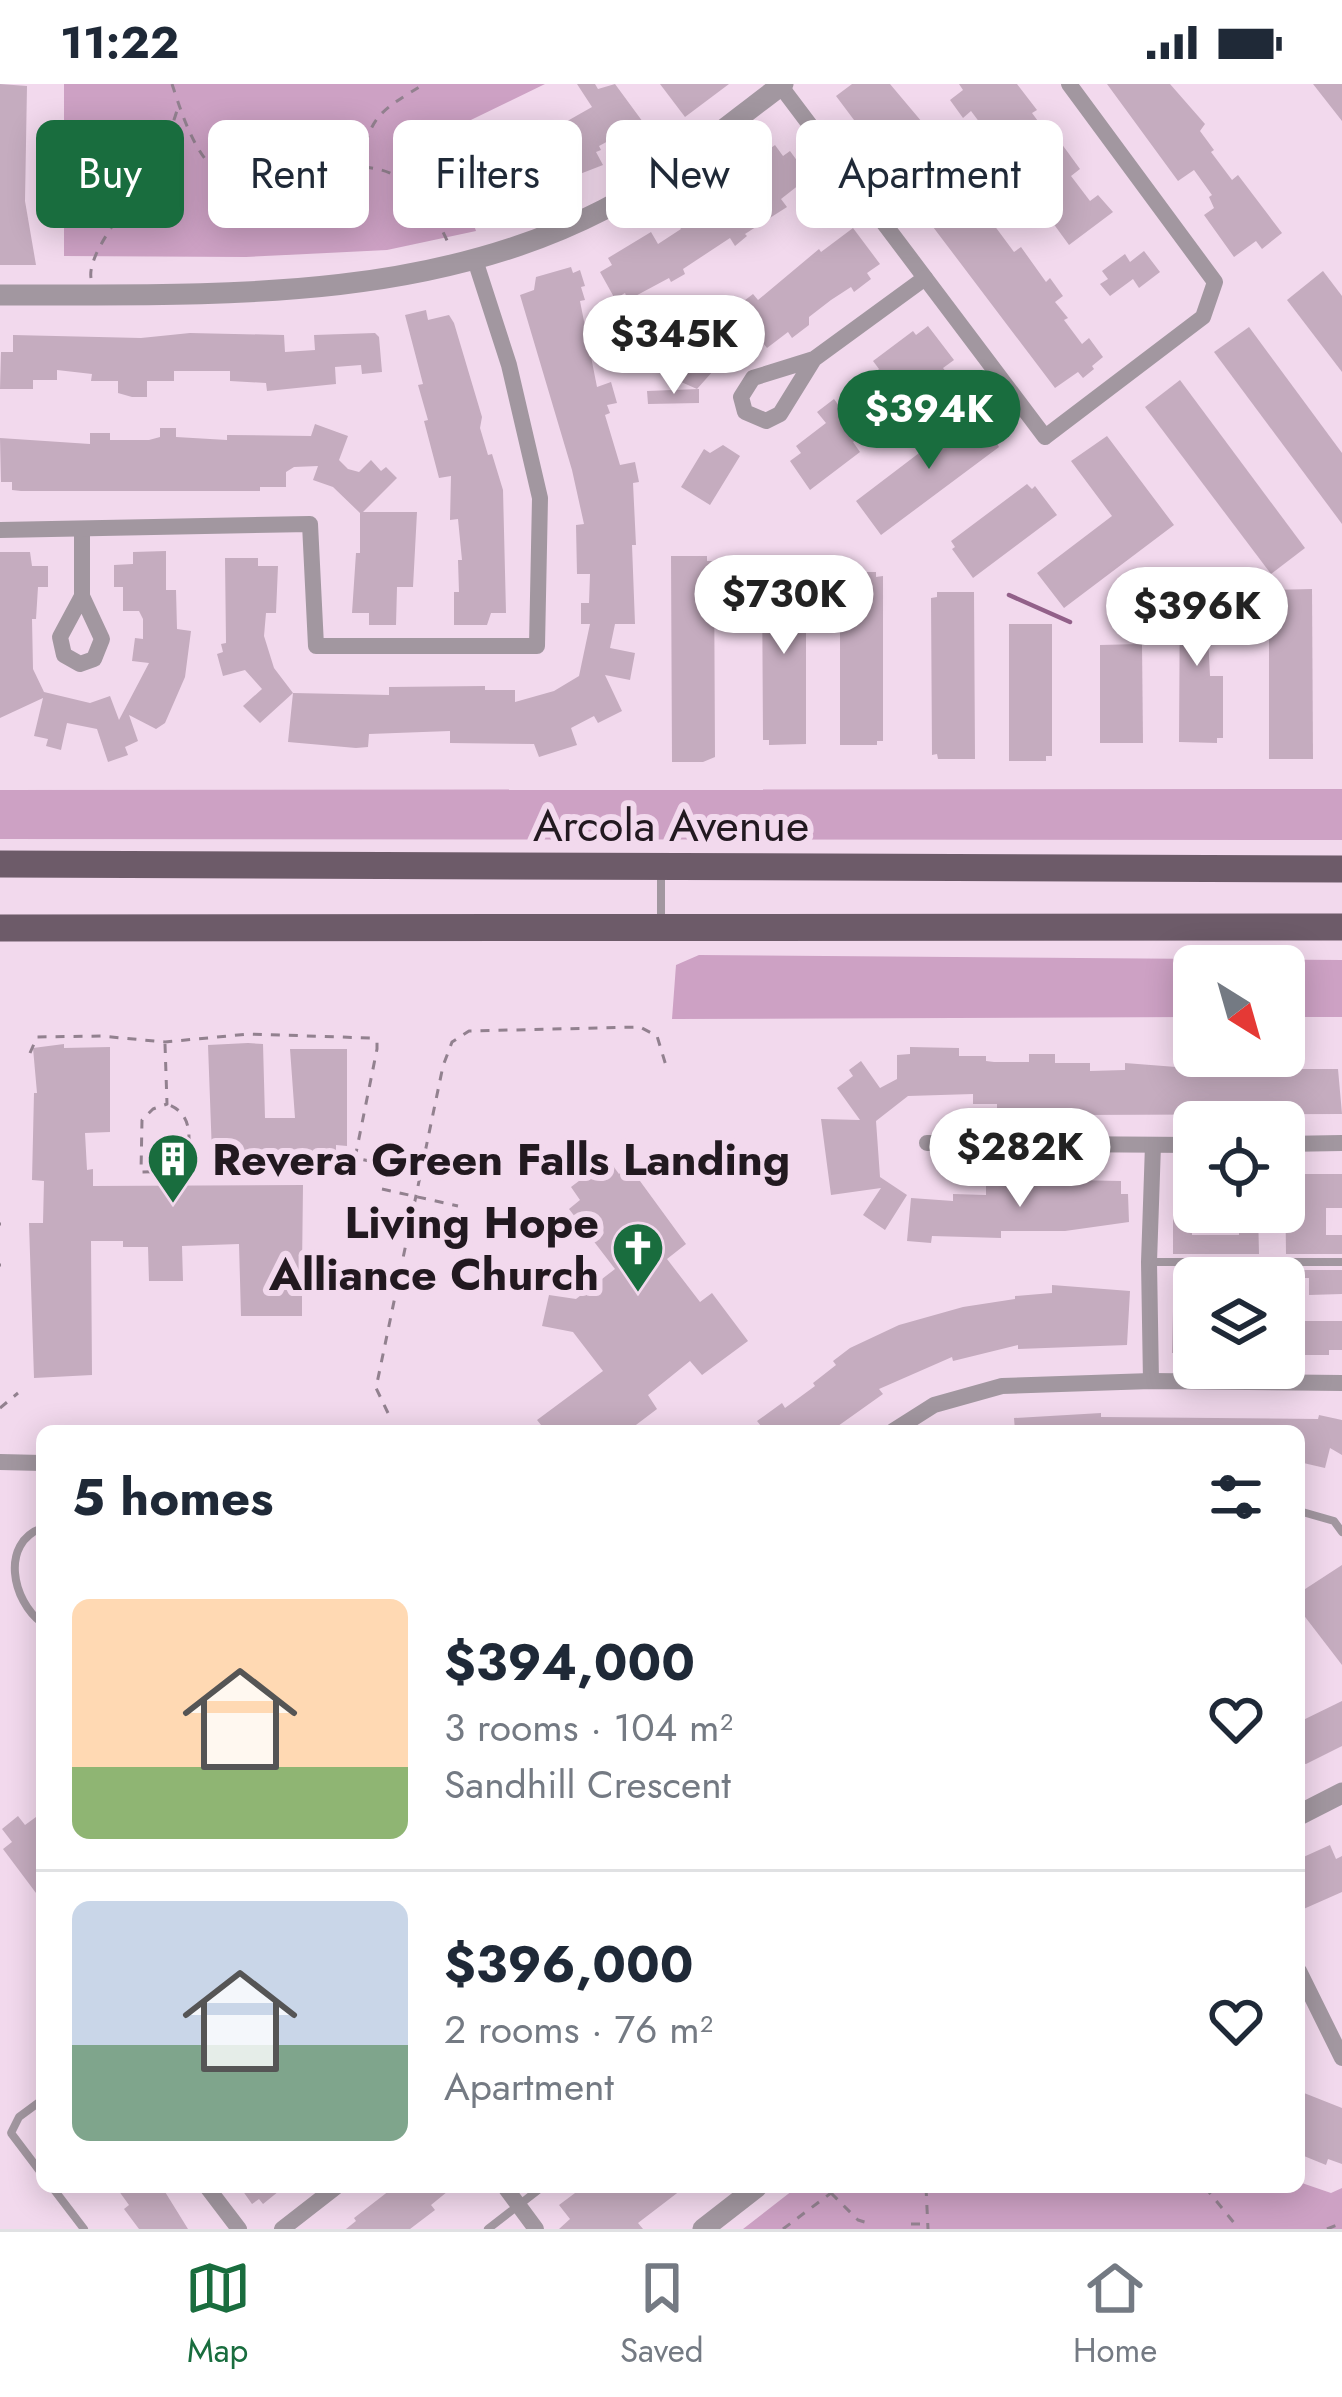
<!DOCTYPE html>
<html lang="en">
<head>
<meta charset="utf-8">
<style>
	body { margin:0; font-family:Jost,sans-serif; background:#f6f6f7; color:#1f2937; height:100vh; display:flex; flex-direction:column; font-size:45px; white-space:nowrap }
	* { box-sizing:border-box; margin:0 }
	p { font-size:39px; color:#747a83 }
	.icon { flex:none; width:66px; height:66px; fill:none; stroke:currentColor; stroke-width:2; stroke-linecap:round; stroke-linejoin:round }
	.map { position:relative; flex:1; overflow:hidden }
	.details { position:absolute; left:36px; top:1341px; width:1269px; height:768px; display:flex; flex-direction:column; background:#fff; border-radius:18px; box-shadow:0 6px 30px #0003 }
	.details>* { flex:none }
	.hud { position:absolute; left:36px; top:36px; width:1272px; height:108px; display:flex; gap:24px }
	.needle { width:78px; rotate:143deg }
	.fabs { position:absolute; left:1173px; top:861px; display:grid; gap:24px }
	.fabs a { display:grid; place-items:center; width:132px; height:132px; border-radius:18px; background:#fff; box-shadow:0 6px 30px #0003; font-size:60px }
	.price { position:absolute; translate:-50% -102px; padding:0 27px; border-radius:42px; background:#fff; color:#222; font-size:39px; line-height:78px; filter:drop-shadow(0 3px 6px #0008) }
	.price::after { content:''; position:absolute; left:50%; top:72px; width:36px; height:27px; margin-left:-18px; background:inherit; clip-path:polygon(0 0,100% 0,50% 100%) }
	.price.on { background:#196d3e; color:#fff }
	ul { padding:0; list-style:none }
	li { display:flex; align-items:center; gap:36px; height:300px; padding:0 36px }
	li+li { border-top:3px solid #e0e1e3 }
	li span { display:grid; place-items:center; flex:none; width:336px; height:240px; border-radius:18px; color:#555 }
	li>.icon { margin-inline-start:auto }
	span .icon { width:144px; height:144px; fill:#fffc; stroke-width:1 }
	li b { font-size:51px }
	h2 { display:flex; justify-content:space-between; align-items:center; height:144px; padding:0 36px; font-size:51px }
	.chip { padding:0 42px; border-radius:18px; background:#fff; box-shadow:0 6px 30px #0003; font-size:42px; line-height:108px }
	.chip.on { background:#196d3e; color:#fff }
	.status { display:flex; justify-content:space-between; align-items:center; height:84px; padding:0 60px; background:#fff; direction:ltr }
	.status svg { height:33px; fill:currentColor }
	.dock { display:flex; justify-content:space-around; align-items:center; height:168px; border-top:3px solid #e0e1e3; background:#fff; font-size:33px; color:#747a83 }
	.dock a { display:grid; justify-items:center; gap:6px }
	.dock .on { color:#196d3e }
	.map>svg:first-child { display:block }
</style>
</head>
<body>
<div class="status"><b>11:22</b><svg viewBox="0 0 49 12"><path d="M0 12V9h3v3zM5 12V6h3v6zM10 12V3h3v9zM15 12V0h3v12zM26 1h20v11H26zM47 4h2v5h-2z"/></svg></div>
<div class="map">
<svg width="1342" height="2145" viewBox="0 0 1342 2145">
	<rect width="100%" height="100%" fill="#f2d9ed"/>
	<!-- green -->
	<g fill="#cda1c4">
		<polygon points="64,0 545,0 442,50 476,147 387,166 246,173 64,172"/>
		<polygon points="1342,705 1342,756 0,755 0,706"/>
		<polygon points="699,871 1342,876 1342,933 1284,933 1284,882 1194,882 1194,933 672,935 676,881"/>
		<polygon points="1299,2098 1331,2109 1342,2104 1342,2145 743,2145 797,2103 1299,2103"/>
	</g>
	<g fill="none" stroke-linecap="round" stroke-linejoin="round">
		<!-- stream -->
		<polyline stroke="#926089" stroke-width="4.5" points="1009,511 1070,538"/>
	</g>
	<!-- building -->
	<g fill="#c5acbf">
		<polygon points="0,0 27,2 25,117 36,181 0,181"/>
		<polygon points="577,0 595,0 598,5 615,0 651,49 632,62 623,49 599,62 601,66 596,68 603,81 536,107 537,111 530,117 476,137 457,80 487,69 489,75 531,59 527,50 551,37 555,44 592,23"/>
		<polygon points="660,0 729,0 685,33"/>
		<polygon points="852,0 890,0 938,57 934,60 1014,168 1021,163 1046,198 1050,194 1063,212 1055,218 1068,234 1064,236 1082,260 1089,254 1103,273 1092,282 1094,285 1083,294 1078,288 1055,304 899,98 886,76 896,68 877,44 866,52 836,12"/>
		<polygon points="959,0 1017,0 1037,26 1032,29 1049,52 1053,48 1080,85 1071,92 1090,117 1098,111 1113,128 1069,161 1026,102 1031,98 1002,59 998,63 971,27 963,34 950,16 963,6"/>
		<polygon points="1107,0 1170,0 1205,40 1200,47 1214,66 1211,68 1232,96 1238,91 1282,149 1262,165 1256,157 1234,173 1204,131 1214,124 1209,113 1212,111 1194,86 1178,97"/>
		<polygon points="1313,0 1342,0 1342,37"/>
		<polygon points="775,61 783,72 790,67 809,93 781,115 787,123 745,150 747,152 735,162 730,154 683,185 685,190 671,198 669,194 628,216 625,209 615,215 600,188 612,181 608,174 651,148 658,160 681,145 675,135"/>
		<polygon points="853,144 880,180 867,189 871,195 854,208 851,203 831,216 809,233 809,241 792,254 788,248 767,264 759,254 715,285 687,249 698,241 694,236 706,227 710,232 733,219 736,223 753,210 758,216 819,165 821,168"/>
		<polygon points="1144,167 1160,188 1139,204 1133,195 1110,212 1100,200 1108,195 1102,187 1125,170 1130,178"/>
		<polygon points="571,183 573,189 580,186 585,202 581,203 585,216 580,217 597,303 611,298 617,319 607,321 610,329 605,331 620,381 635,378 639,398 633,399 636,461 632,461 635,540 615,540 610,564 635,569 630,596 605,591 622,627 598,639 594,632 571,644 577,661 539,673 534,660 450,659 450,647 369,650 368,663 356,664 288,658 293,609 260,639 243,622 262,605 245,586 223,592 217,570 223,568 221,560 226,559 225,474 258,474 258,482 278,482 276,529 266,529 264,552 274,584 293,609 389,611 389,603 485,602 485,606 515,606 515,618 554,607 579,592 590,540 581,540 581,519 589,519 590,490 577,490 576,441 584,440 572,386 520,211 534,206 536,193"/>
		<polygon points="1323,187 1342,212 1342,288 1287,216"/>
		<polygon points="426,226 428,236 449,231 454,239 482,333 480,344 488,371 492,370 503,406 506,529 491,529 487,541 454,541 454,508 459,508 458,476 462,476 458,435 450,436 451,392 439,394 424,337 428,336 418,301 423,300 405,231"/>
		<polygon points="928,242 954,276 943,284 947,289 894,328 871,297 879,292 876,288 879,285 873,277 913,247 916,251"/>
		<polygon points="1249,243 1342,369 1342,440 1214,268"/>
		<polygon points="190,249 284,251 285,268 315,266 314,251 375,249 379,253 382,288 362,290 361,281 335,283 336,300 267,307 266,299 230,297 230,287 174,287 174,297 147,297 147,313 132,313 118,309 118,297 91,297 92,290 57,286 57,296 33,296 33,305 0,305 1,268 13,268 13,251 141,254"/>
		<polygon points="669,262 713,287 697,305 645,282 653,268 657,270 661,263 667,266"/>
		<polygon points="1180,296 1305,464 1271,490 1145,323"/>
		<polygon points="699,305 699,319 648,320 647,307"/>
		<polygon points="834,315 861,352 853,358 860,368 810,406 790,377 801,369 796,362 826,339 817,328"/>
		<polygon points="977,325 999,354 996,357 999,363 881,451 856,417"/>
		<polygon points="315,340 348,352 339,376 348,385 359,388 371,376 381,387 386,383 397,394 363,428 417,428 413,503 397,503 396,541 369,541 369,529 352,529 356,469 360,469 360,429 333,403 313,396 318,382 294,383 286,388 286,403 260,403 260,407 21,407 12,406 12,398 1,398 0,354 90,360 90,349 110,349 110,356 149,356 160,353 160,344 176,344 176,353 227,356 227,351 311,352"/>
		<polygon points="1107,352 1174,441 1064,524 1037,489 1112,432 1071,377"/>
		<polygon points="723,361 740,372 710,421 681,403 704,365 710,369"/>
		<polygon points="1027,400 1032,405 1035,402 1057,431 973,494 952,465 955,463 951,457"/>
		<polygon points="166,467 166,506 176,506 177,545 191,547 185,593 165,639 156,645 129,631 138,657 125,663 128,671 108,678 97,645 67,639 61,666 46,662 48,655 34,652 43,614 0,634 0,468 30,468 32,482 48,482 48,503 38,503 36,535 32,535 33,585 44,608 90,619 110,612 119,636 149,579 132,577 135,554 143,555 143,535 139,527 123,527 123,503 114,503 114,481 133,480 133,468"/>
		<polygon points="671,472 707,472 707,477 714,477 715,673 703,678 672,678"/>
		<polygon points="769,486 806,486 806,660 769,661 769,656 763,656 762,491 769,491"/>
		<polygon points="840,488 876,488 876,493 883,492 883,657 877,657 877,661 840,661"/>
		<polygon points="1180,492 1205,492 1210,592 1223,592 1223,654 1217,654 1217,659 1179,658"/>
		<polygon points="1312,505 1313,675 1269,675 1269,506"/>
		<polygon points="937,508 974,508 975,675 938,675 937,670 932,671 931,514 937,513"/>
		<polygon points="1009,540 1052,540 1052,672 1046,672 1046,677 1009,677"/>
		<polygon points="1142,560 1143,659 1100,659 1100,561"/>
		<polygon points="248,959 263,960 265,1034 295,1034 290,965 347,965 347,1062 336,1061 336,1076 217,1076 217,1069 212,1070 208,961"/>
		<polygon points="64,960 64,964 110,963 110,1048 85,1049 87,1086 93,1085 93,1102 303,1101 302,1184 307,1184 307,1197 302,1197 302,1232 241,1232 239,1160 182,1162 183,1197 149,1197 148,1163 123,1163 123,1157 91,1157 92,1291 34,1294 29,1139 43,1139 44,1097 32,1096 34,1009 37,1009 33,964"/>
		<polygon points="910,963 959,964 959,972 986,972 986,977 994,978 1029,978 1029,970 1055,970 1055,979 1090,979 1090,987 1125,986 1125,979 1189,984 1189,977 1249,980 1249,983 1280,985 1338,985 1342,1030 1071,1031 997,1026 997,1020 973,1020 973,1010 908,1012 876,1037 880,1093 907,1111 885,1146 863,1131 881,1104 831,1111 821,1035 860,1036 837,1004 853,992 849,986 861,977 880,1004 897,995 897,971 910,970"/>
		<polygon points="608,1075 619,1090 629,1082 686,1160 667,1175 700,1218 712,1209 748,1257 702,1291 690,1277 648,1311 657,1325 628,1347 546,1347 537,1336 603,1287 573,1248 542,1242 549,1211 576,1215 615,1185 569,1125 580,1116 571,1103"/>
		<polygon points="1285,1090 1342,1090 1342,1124 1326,1124 1326,1151 1342,1151 1342,1170 1286,1170"/>
		<polygon points="1173,1091 1191,1091 1192,1151 1239,1151 1239,1128 1258,1128 1259,1170 1173,1170"/>
		<polygon points="1017,1095 1121,1097 1121,1110 1128,1110 1129,1138 1065,1147 1001,1147 1001,1154 932,1152 931,1159 907,1157 911,1114 953,1117 953,1110 986,1111 986,1100 1017,1101"/>
		<polygon points="1174,1186 1259,1186 1259,1194 1193,1194 1194,1269 1172,1269"/>
		<polygon points="1286,1186 1342,1186 1342,1210 1309,1211 1309,1194 1286,1194"/>
		<polygon points="1052,1201 1130,1207 1127,1261 1018,1265 1018,1261 953,1277 952,1273 879,1305 883,1310 831,1347 765,1347 757,1337 782,1319 785,1324 815,1302 813,1299 836,1281 833,1277 850,1264 899,1241 963,1223 1015,1215 1015,1212 1052,1209"/>
		<polygon points="1286,1231 1305,1231 1305,1237 1342,1237 1342,1266 1329,1266 1329,1271 1287,1271"/>
		<polygon points="1101,1329 1101,1333 1318,1335 1319,1331 1342,1336 1342,1371 1330,1364 1325,1384 1299,1378 1299,1347 1015,1347 1014,1334"/>
		<polygon points="1342,1481 1342,1581 1299,1525 1299,1509"/>
		<polygon points="1342,1617 1342,1662 1306,1680 1299,1679 1299,1638"/>
		<polygon points="18,1732 25,1741 36,1733 42,1742 42,1817 3,1765 12,1758 2,1745"/>
		<polygon points="1330,1761 1336,1775 1342,1772 1342,1808 1299,1827 1299,1775"/>
		<polygon points="1299,2007 1342,2024 1342,2080 1328,2075 1326,2081 1299,2070"/>
		<polygon points="116,2103 162,2103 188,2145 139,2145 124,2125 129,2121"/>
		<polygon points="240,2103 284,2103 263,2120 259,2115 252,2120"/>
		<polygon points="394,2103 453,2103 431,2121 435,2126 410,2145 346,2145 356,2137 354,2134"/>
		<polygon points="583,2103 685,2103 638,2139 643,2145 559,2145 570,2135 559,2121"/>
	</g>
	<g fill="none" stroke-linecap="round" stroke-linejoin="round">
		<!-- path -->
		<g stroke="#92818f" stroke-width="3" stroke-dasharray="9 9" stroke-linecap="butt">
			<path d="M 172,0 C 181,27 192,63 213,84 C 282,150 380,0 449,161"/>
			<path d="M 361,78 C 371,29 383,26 424,0"/>
			<path d="M 91,194 C 87,168 132,117 146,94 C 160,71 171,48 178,23"/>
			<path d="M 165,960 L 167,1020 L 153,1025 L 142,1036 L 141,1088 L 187,1087 C 188,1060 197,1031 167,1020"/>
			<polyline points="30,969 37,953 101,952 165,958 249,950 370,954 377,958 377,965 355,1074 380,1079"/>
			<polyline points="161,1089 164,1102"/>
			<polyline points="382,1105 458,1122"/>
			<polyline points="0,1140 1,1140"/>
			<polyline points="0,1181 1,1181"/>
			<polyline points="0,1324 18,1309"/>
			<polyline points="388,1329 376,1304 443,982 452,958 469,947 640,943 657,952 667,985"/>
			<polyline points="926,2103 928,2145"/>
			<polyline points="1205,2103 1239,2145"/>
			<polyline points="831,2109 858,2136 871,2140"/>
			<polyline points="911,2140 924,2140"/>
			<polyline points="783,2145 839,2103"/>
			<polyline points="1327,2145 1342,2139"/>
		</g>
		<!-- service -->
		<g stroke="#a297a0" stroke-width="8">
			<polyline points="661,791 661,836"/>
			<polyline points="1152,1178 1342,1178"/>
			<polyline points="1299,1427 1334,1437 1342,1448"/>
			<path d="M 42,1444 C 0,1459 12,1517 42,1539"/>
			<polyline points="42,2016 19,2033 11,2049 42,2090"/>
			<polyline points="52,2103 84,2145"/>
			<polyline points="488,2145 542,2103"/>
		</g>
		<!-- minor -->
		<g stroke="#a297a0" stroke-width="16">
			<polyline points="779,0 1045,353 1203,233 1215,198 1069,0"/>
			<polyline points="814,275 780,330 766,337 745,328 741,313 753,294 814,275 925,194"/>
			<polyline points="82,445 82,512 102,555 94,575 80,580 64,571 60,553 82,512"/>
			<polyline points="0,446 310,440 316,562 537,562 540,414 509,281 475,176"/>
			<polyline points="927,1059 1194,1061"/>
			<polyline points="1284,1060 1342,1059"/>
			<polyline points="1151,1297 1149,1178 1153,1061"/>
			<polyline points="893,1347 934,1321 1002,1302 1151,1297 1342,1299"/>
			<polyline points="0,1378 42,1379"/>
			<polyline points="1299,1887 1342,1974"/>
			<polyline points="207,2103 239,2145"/>
			<polyline points="505,2103 536,2145"/>
			<polyline points="282,2145 336,2103"/>
		</g>
		<!-- tertiary -->
		<g stroke="#a297a0" stroke-width="21">
			<path d="M 0,211 C 202,210 419,221 603,126 C 668,93 725,43 783,0"/>
			<polyline points="1299,1731 1342,1709"/>
			<polyline points="703,2145 757,2103"/>
		</g>
		<!-- primary -->
		<g stroke="#6d5b69" stroke-width="27">
			<polyline points="0,780 1342,785"/>
			<polyline points="0,844 1342,843"/>
		</g>
	</g>
	<!-- icons -->
	<defs>
		<g id="building-pin" transform="scale(2.7)"><path d="M0 17L-7.5 6A9.5 9.5 0 1 1 7.5 6Z" fill="#196d3e" stroke="#f2d9ed"/><path d="M-4-6H4V6H1V3H-1V6H-4ZM-2.5-4.3h1.7v1.8h-1.7ZM.8-4.3h1.7v1.8H.8ZM-2.5-1h1.7V.8h-1.7ZM.8-1h1.7V.8H.8Z" fill="#fff"/></g>
		<g id="church-pin" transform="scale(2.7)"><path d="M0 17L-7.5 6A9.5 9.5 0 1 1 7.5 6Z" fill="#196d3e" stroke="#f2d9ed"/><path d="M-1.2-6h2.4v3.5h3.3v2.4h-3.3V6h-2.4V-.1h-3.3v-2.4h3.3Z" fill="#fff"/></g>
	</defs>
	<g fill-rule="evenodd">
		<use href="#building-pin" x="173" y="1075"/>
		<use href="#church-pin" x="638" y="1164"/>
	</g>
	<g text-anchor="middle" dominant-baseline="central" stroke-width="12" stroke-linejoin="round" paint-order="stroke">
		<!-- street labels -->
		<g font-size="45" fill="#221920" stroke="#f2d9ed">
			<text x="671" y="741">Arcola Avenue</text>
		</g>
		<!-- poi labels -->
		<g font-size="45" font-weight="bold" fill="#221920" stroke="#f2d9ed" text-anchor="start">
			<text x="212" y="1075">Revera Green Falls Landing</text>
			<text x="599" y="1138" text-anchor="end">Living Hope<tspan x="599" dy="52">Alliance Church</tspan></text>
		</g>
	</g>
</svg>
<div class="fabs">
<a><svg class="needle" viewBox="-14 -14 28 28"><path d="M0-13l5 13h-10z" fill="#e53935"/><path d="M0 13l5-13h-10z" fill="#747a83"/></svg></a>
<a><svg class="icon" aria-label="locate" viewBox="0 0 24 24"><circle cx="12" cy="12" r="6"/><path d="M12 2v4M12 18v4M2 12h4M18 12h4"/></svg></a>
<a><svg class="icon" aria-label="layers" viewBox="0 0 24 24"><path d="M12 4l9 5-9 5-9-5zM3 14l9 5 9-5"/></svg></a>
</div>
<b class="price" style="left:674px;top:313px">$345K</b>
<b class="price on" style="left:929px;top:388px">$394K</b>
<b class="price" style="left:784px;top:573px">$730K</b>
<b class="price" style="left:1197px;top:585px">$396K</b>
<b class="price" style="left:1020px;top:1126px">$282K</b>
<div class="hud">
<a class="chip on">Buy</a>
<a class="chip">Rent</a>
<a class="chip">Filters</a>
<a class="chip">New</a>
<a class="chip">Apartment</a>
</div>
<section class="details">
<h2>5 homes<svg class="icon" aria-label="filters" viewBox="0 0 24 24"><path d="M4 7h16M4 17h16"/><circle cx="9" cy="7" r="2"/><circle cx="15" cy="17" r="2"/></svg></h2>
<ul>
<li><span style="background:linear-gradient(#ffd9b3 70%,#8fb573 0)"><svg class="icon" aria-label="home" viewBox="0 0 24 24"><path d="M3 11l9-7 9 7M6 9v11h12V9"/></svg></span><div><b>$394,000</b><p>3 rooms · 104 m²</p><p>Sandhill Crescent</p></div><svg class="icon" aria-label="heart" viewBox="0 0 24 24"><path d="M12 20l-8-8c-3-5 5-10 8-4 3-6 11-1 8 4z"/></svg></li>
<li><span style="background:linear-gradient(#c9d6e8 60%,#7fa58c 0)"><svg class="icon" aria-label="home" viewBox="0 0 24 24"><path d="M3 11l9-7 9 7M6 9v11h12V9"/></svg></span><div><b>$396,000</b><p>2 rooms · 76 m²</p><p>Apartment</p></div><svg class="icon" aria-label="heart" viewBox="0 0 24 24"><path d="M12 20l-8-8c-3-5 5-10 8-4 3-6 11-1 8 4z"/></svg></li>
</ul>
</section>
</div>
<nav class="dock">
<a class="on"><svg class="icon" aria-label="map" viewBox="0 0 24 24"><path d="M3 6l6-2 6 2 6-2v14l-6 2-6-2-6 2zM9 4v14M15 6v14"/></svg>Map</a>
<a><svg class="icon" aria-label="saved" viewBox="0 0 24 24"><path d="M7 4h10v16l-5-4-5 4z"/></svg>Saved</a>
<a><svg class="icon" aria-label="home" viewBox="0 0 24 24"><path d="M3 11l9-7 9 7M6 9v11h12V9"/></svg>Home</a>
</nav>
</body>
</html>
